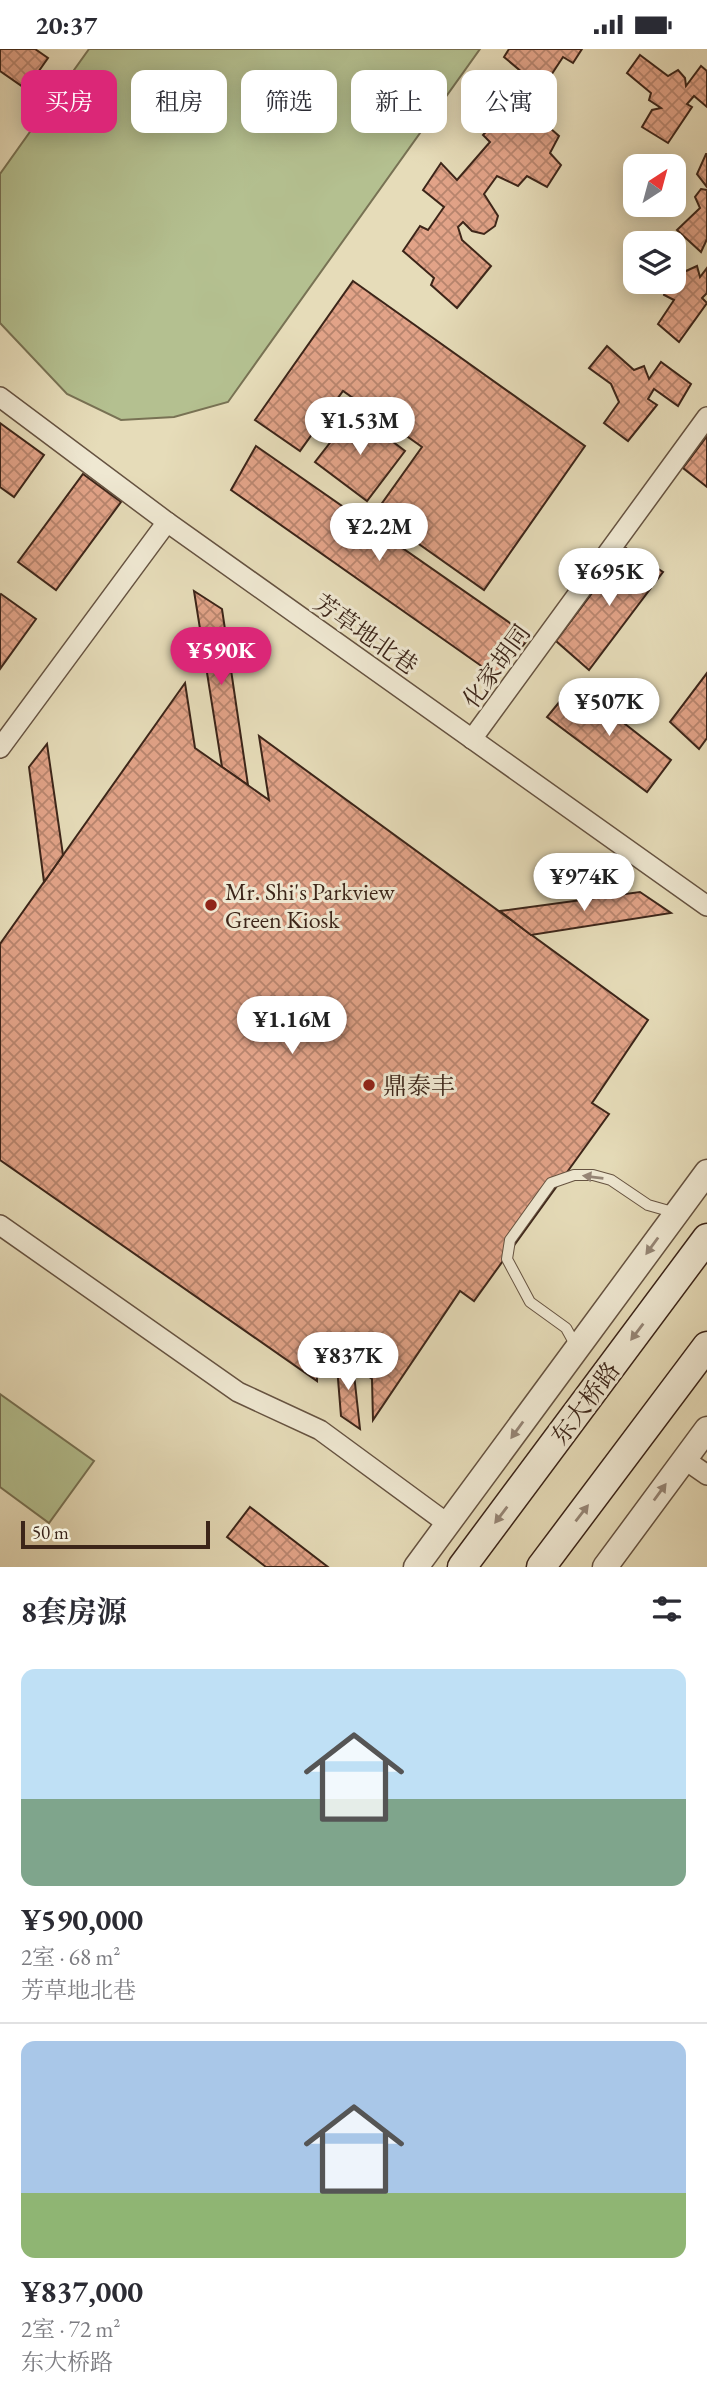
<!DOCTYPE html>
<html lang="zh">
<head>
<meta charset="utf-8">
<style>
	body { margin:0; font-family:"EB Garamond","Noto Serif SC",serif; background:#f7f7f7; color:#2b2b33; height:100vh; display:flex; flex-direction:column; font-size:26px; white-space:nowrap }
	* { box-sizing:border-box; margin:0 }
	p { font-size:23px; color:#7c7c81 }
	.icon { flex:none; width:38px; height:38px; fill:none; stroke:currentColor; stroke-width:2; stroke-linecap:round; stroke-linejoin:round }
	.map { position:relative; height:1518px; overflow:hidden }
	.sheet { display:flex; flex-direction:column; background:#fff; flex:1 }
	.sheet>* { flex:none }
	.banner { position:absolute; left:21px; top:21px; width:665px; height:63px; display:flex; gap:14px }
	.needle { width:46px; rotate:36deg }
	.tools { position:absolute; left:623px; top:105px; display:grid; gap:14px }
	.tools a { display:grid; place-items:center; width:63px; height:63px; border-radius:14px; background:#fff; box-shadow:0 4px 18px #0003; font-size:35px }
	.scale { position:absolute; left:21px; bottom:18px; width:189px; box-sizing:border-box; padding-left:7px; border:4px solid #3c2519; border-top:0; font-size:19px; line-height:24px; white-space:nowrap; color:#3c2519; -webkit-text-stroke:5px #efe8d2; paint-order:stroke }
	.price { position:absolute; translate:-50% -60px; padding:0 16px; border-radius:24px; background:#fff; color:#222; font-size:23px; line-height:46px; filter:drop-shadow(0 2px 4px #0008) }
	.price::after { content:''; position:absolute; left:50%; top:42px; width:21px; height:16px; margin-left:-10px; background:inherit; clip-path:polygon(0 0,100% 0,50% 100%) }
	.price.active { background:#db2777; color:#fff }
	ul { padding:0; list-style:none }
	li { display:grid; align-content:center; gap:14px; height:371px; padding:0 21px }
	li+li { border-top:2px solid #e1e1e2 }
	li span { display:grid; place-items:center; height:217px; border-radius:14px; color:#555 }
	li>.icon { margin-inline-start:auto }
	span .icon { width:126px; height:126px; fill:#fffc; stroke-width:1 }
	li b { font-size:30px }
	h2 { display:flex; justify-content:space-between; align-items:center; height:84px; padding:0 21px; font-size:30px }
	.chip { padding:0 24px; border-radius:14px; background:#fff; box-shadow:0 4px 18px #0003; font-size:24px; line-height:63px }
	.chip.active { background:#db2777; color:#fff }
	.status { display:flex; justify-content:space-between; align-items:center; height:49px; padding:0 35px; background:#fff; direction:ltr }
	.status svg { height:19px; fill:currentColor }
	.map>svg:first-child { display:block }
</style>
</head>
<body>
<div class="status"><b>20:37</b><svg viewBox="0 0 49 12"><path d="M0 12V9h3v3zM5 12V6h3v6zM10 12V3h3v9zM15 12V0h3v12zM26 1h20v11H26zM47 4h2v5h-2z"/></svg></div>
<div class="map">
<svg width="707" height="1518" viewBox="0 0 707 1518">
	<defs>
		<pattern id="building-cross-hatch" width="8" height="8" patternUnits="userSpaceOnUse" patternTransform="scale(1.75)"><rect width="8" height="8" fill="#e2a388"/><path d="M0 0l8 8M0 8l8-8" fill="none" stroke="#b8856e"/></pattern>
	</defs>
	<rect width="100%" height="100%" fill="#e6dcb9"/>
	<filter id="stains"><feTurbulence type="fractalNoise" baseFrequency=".00286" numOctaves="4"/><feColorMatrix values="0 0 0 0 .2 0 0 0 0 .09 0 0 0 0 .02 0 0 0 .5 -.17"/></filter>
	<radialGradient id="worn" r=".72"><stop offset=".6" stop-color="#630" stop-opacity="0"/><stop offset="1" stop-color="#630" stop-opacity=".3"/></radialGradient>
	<!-- green -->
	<g fill="#b4c090" stroke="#787254" stroke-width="2">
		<polygon points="89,0 480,0 228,353 174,368 121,371 67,345 0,274 0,125"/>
		<polygon points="0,1345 94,1412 49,1474 0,1438"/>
	</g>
	<!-- building -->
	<g fill="url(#building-cross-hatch)" stroke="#3c2519" stroke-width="2">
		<polygon points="0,0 35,0 48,9 26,40 0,22"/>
		<polygon points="509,0 582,0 573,14 563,8 542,40 504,8"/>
		<polygon points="640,6 668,27 678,21 685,29 686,37 701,17 707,22 707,58 694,47 687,55 692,58 668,94 642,78 652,61 661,59 649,51 651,44 627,24"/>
		<polygon points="518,31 546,51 549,64 542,72 559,87 550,104 561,116 547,138 527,127 518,137 497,127 484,145 498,167 495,177 484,185 472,182 463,173 458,178 462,191 491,217 457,259 431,236 434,229 403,202 420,177 428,181 444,158 423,141 441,114 457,131 490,93 483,86 498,70 490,62"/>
		<polygon points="706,105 707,105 707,138 697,125"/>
		<polygon points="701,140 707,141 707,190 701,203 677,181 700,159 695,148"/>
		<polygon points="674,212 686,222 697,217 700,228 707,219 707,244 702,249 707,254 679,293 658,275 674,251 664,246 666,237 659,233 674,233"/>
		<polygon points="353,232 585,397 484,541 375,464 422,398 343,342 300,402 255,371"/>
		<polygon points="607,297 634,321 644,317 649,330 661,313 691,335 678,357 654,340 648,350 657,356 628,392 604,374 619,353 611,335 589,319"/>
		<polygon points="354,363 405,402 367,452 315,413"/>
		<polygon points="0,374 44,406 14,448 0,438"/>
		<polygon points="707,387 707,438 683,419"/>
		<polygon points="256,397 530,588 497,628 231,441"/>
		<polygon points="83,425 121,453 56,541 18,513"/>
		<polygon points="626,499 663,523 589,621 556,592"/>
		<polygon points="194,542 222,560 248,736 222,718"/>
		<polygon points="1,545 36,570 0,620 0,546"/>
		<polygon points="707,624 707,689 699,700 670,673"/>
		<polygon points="185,634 195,699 269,751 259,687 648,971 592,1054 609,1065 474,1252 460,1242 373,1371 372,1330 316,1290 317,1332 0,1111 0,895"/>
		<polygon points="574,635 671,711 647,743 547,668"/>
		<polygon points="47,695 63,806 44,833 29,718"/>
		<polygon points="640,843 671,864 531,886 500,862"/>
		<polygon points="336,1305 353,1316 360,1380 341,1367"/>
		<polygon points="250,1458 328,1518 266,1518 227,1488"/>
	</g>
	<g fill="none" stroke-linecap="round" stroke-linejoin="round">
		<!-- service casing -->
		<g stroke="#665341" stroke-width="12">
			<polyline id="service" points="576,1297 566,1279 530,1253 507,1210 510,1191 551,1134 574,1126 593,1126 611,1131 648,1156 676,1164"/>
		</g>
		<!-- minor casing -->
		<g stroke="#665341" stroke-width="22">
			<g id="minor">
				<polyline points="0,348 167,473 707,857"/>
				<polyline points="472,690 707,368"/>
				<polyline points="0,699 167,473"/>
				<polyline points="0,1176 238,1343 320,1381 448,1475"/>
				<polyline points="684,1410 707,1426"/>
			</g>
		</g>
		<!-- tertiary casing -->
		<g stroke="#665341" stroke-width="27">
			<g id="tertiary">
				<polyline points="416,1518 707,1123"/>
				<polyline points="605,1518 707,1380"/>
			</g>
		</g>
		<!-- secondary casing -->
		<g stroke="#3c2519" stroke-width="31">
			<g id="secondary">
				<polyline points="462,1518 707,1189"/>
				<polyline points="541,1518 707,1297"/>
			</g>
		</g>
		<!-- service -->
		<use href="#service" stroke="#efe8d2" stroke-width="10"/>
		<!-- minor -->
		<use href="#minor" stroke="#efe8d2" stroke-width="19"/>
		<!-- tertiary -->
		<use href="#tertiary" stroke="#efe8d2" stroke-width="24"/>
		<!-- secondary -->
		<use href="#secondary" stroke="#efe8d2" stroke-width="28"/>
	</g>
	<!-- one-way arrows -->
	<defs><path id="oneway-solid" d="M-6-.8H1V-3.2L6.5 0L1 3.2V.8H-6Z" transform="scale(1.75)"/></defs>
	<g fill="#968676">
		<use href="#oneway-solid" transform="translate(593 1128) rotate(-173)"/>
		<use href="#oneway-solid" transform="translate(652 1197) rotate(126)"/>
		<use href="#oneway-solid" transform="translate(637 1283) rotate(127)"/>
		<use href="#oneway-solid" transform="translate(517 1381) rotate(126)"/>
		<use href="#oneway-solid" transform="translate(660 1443) rotate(-54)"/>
		<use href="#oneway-solid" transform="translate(582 1464) rotate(-52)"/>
		<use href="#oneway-solid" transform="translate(501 1466) rotate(127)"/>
	</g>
	<!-- markers -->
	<g fill="#8f2418" stroke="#efe8d2" stroke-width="2.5">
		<circle cx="211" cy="856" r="7"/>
		<circle cx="369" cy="1036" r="7"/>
	</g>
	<g text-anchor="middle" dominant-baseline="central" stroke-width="6" stroke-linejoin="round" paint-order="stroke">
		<!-- street labels -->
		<g font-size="24" fill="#3c2519" stroke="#efe8d2">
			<text transform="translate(366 585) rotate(35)">芳草地北巷</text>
			<text transform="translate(496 617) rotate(-54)">化家胡同</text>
			<text transform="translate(585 1354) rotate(-53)">东大桥路</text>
		</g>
		<!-- poi labels -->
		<g font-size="24" fill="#3c2519" stroke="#efe8d2" text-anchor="start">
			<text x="225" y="842">Mr. Shi's Parkview<tspan x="225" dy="28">Green Kiosk</tspan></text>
			<text x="383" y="1036">鼎泰丰</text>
		</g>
	</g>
	<rect width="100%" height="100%" filter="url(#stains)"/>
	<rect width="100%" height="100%" fill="url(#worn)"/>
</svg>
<div class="tools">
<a><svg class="needle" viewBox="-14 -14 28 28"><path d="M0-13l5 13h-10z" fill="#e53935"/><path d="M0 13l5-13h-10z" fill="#7c7c81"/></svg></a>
<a><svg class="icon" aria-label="layers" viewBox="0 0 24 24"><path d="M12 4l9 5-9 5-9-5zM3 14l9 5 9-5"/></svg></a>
</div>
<div class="scale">50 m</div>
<b class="price" style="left:360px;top:408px">¥1.53M</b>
<b class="price" style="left:379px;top:514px">¥2.2M</b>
<b class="price" style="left:609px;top:559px">¥695K</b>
<b class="price active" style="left:221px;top:638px">¥590K</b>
<b class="price" style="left:609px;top:689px">¥507K</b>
<b class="price" style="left:584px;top:864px">¥974K</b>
<b class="price" style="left:292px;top:1007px">¥1.16M</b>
<b class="price" style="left:348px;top:1343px">¥837K</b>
<div class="banner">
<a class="chip active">买房</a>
<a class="chip">租房</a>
<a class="chip">筛选</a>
<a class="chip">新上</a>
<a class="chip">公寓</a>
</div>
</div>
<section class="sheet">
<h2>8套房源<svg class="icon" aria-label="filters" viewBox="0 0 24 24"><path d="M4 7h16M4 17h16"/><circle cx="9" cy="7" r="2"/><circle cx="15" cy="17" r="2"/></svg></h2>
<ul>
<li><span style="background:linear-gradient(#bfe0f5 60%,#7fa58c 0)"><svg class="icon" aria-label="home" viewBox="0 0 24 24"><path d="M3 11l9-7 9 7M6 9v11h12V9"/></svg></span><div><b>¥590,000</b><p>2室 · 68 m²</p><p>芳草地北巷</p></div></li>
<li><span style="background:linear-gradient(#a9c7e8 70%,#8fb573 0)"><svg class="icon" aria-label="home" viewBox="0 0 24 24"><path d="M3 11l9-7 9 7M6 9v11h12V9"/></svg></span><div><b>¥837,000</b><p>2室 · 72 m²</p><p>东大桥路</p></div></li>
</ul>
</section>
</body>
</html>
